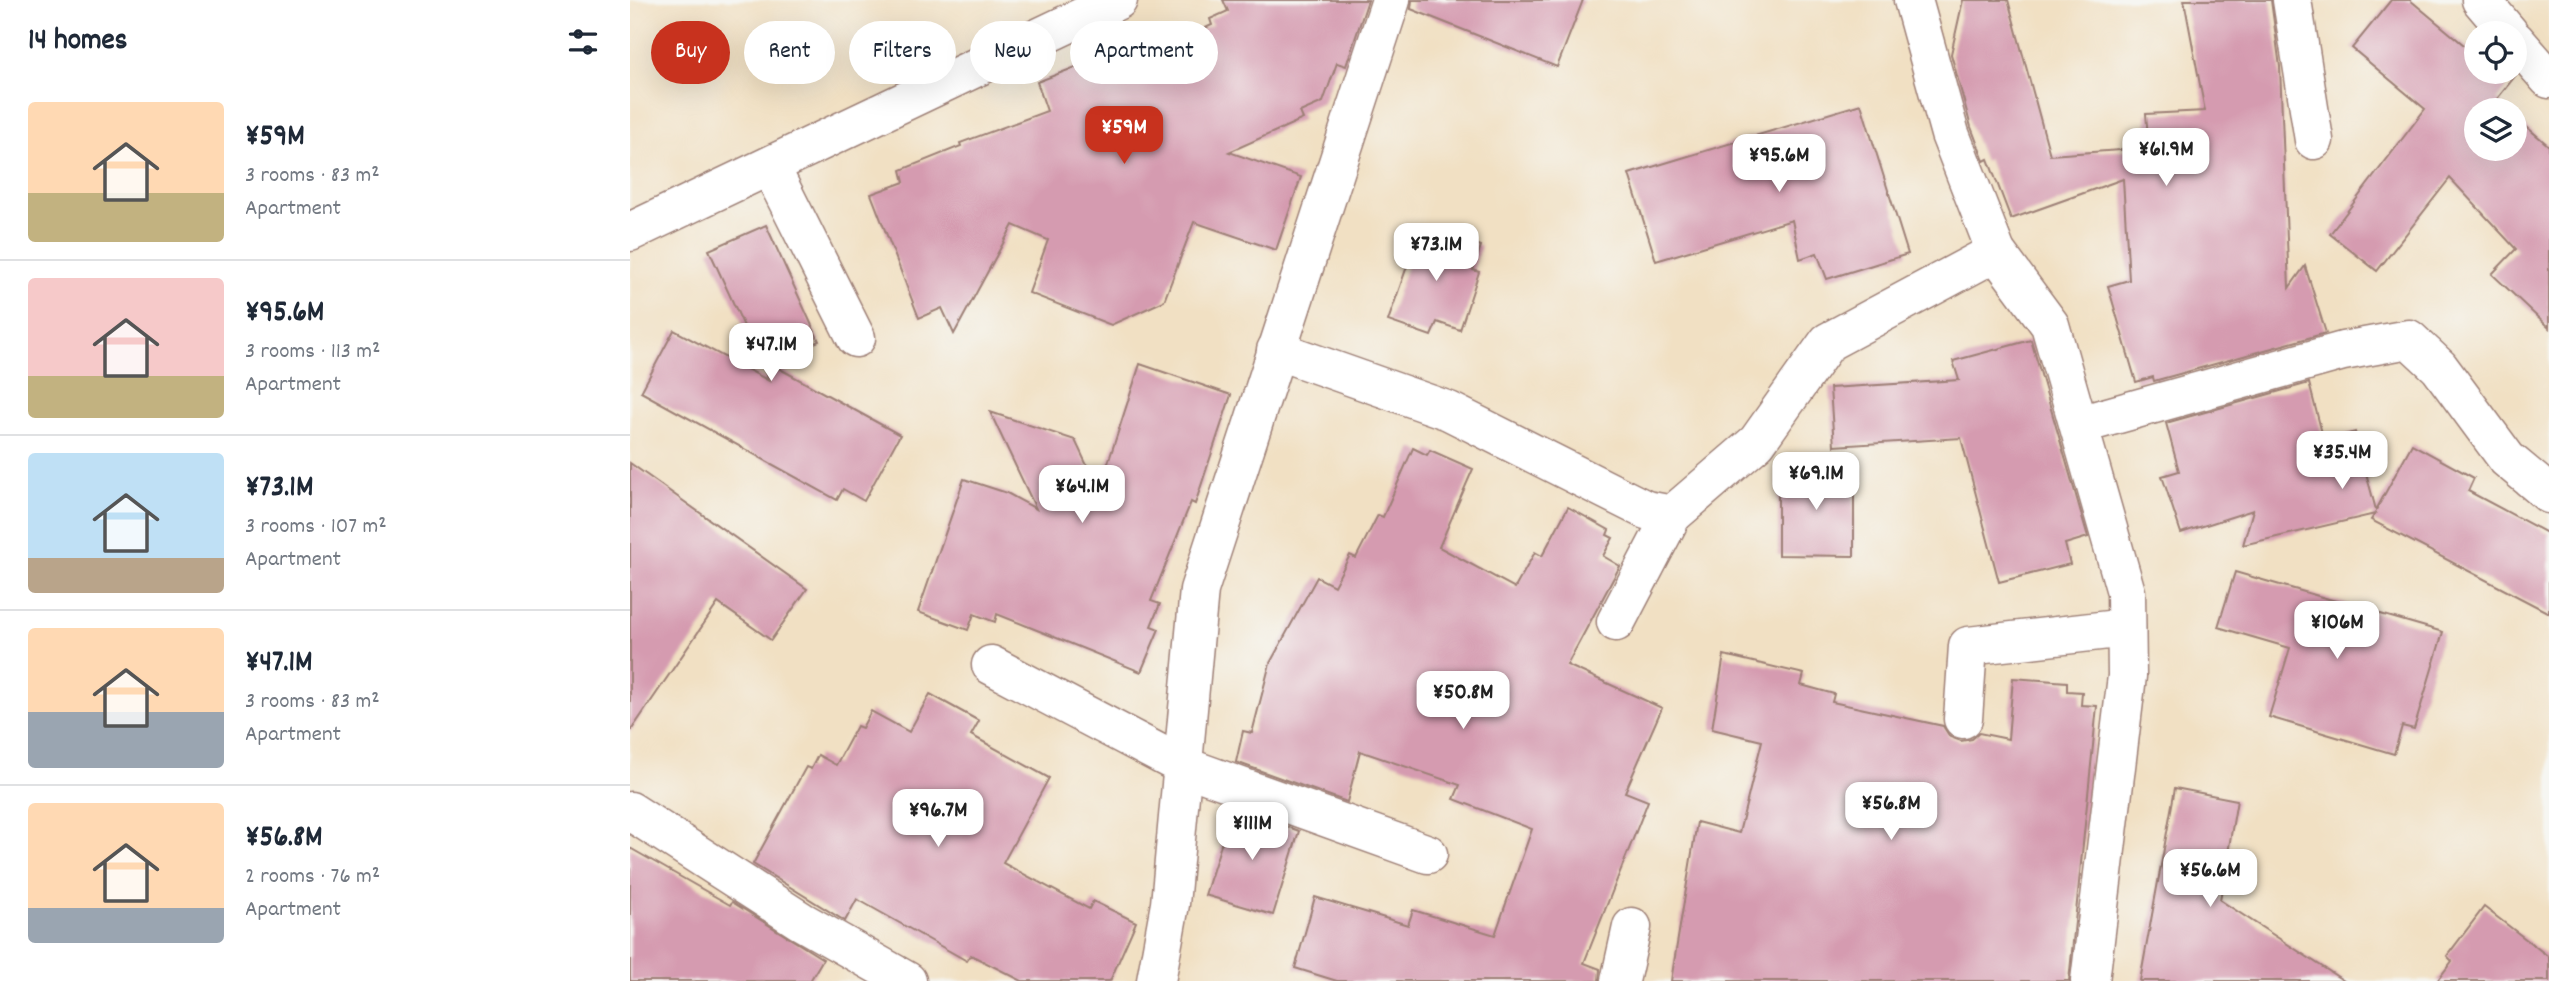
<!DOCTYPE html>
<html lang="en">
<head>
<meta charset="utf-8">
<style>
	body { margin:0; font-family:Dekko,sans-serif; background:#f6f6f7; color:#1f2937; height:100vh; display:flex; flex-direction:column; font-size:26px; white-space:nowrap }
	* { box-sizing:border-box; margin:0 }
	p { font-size:23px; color:#747a83 }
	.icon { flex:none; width:38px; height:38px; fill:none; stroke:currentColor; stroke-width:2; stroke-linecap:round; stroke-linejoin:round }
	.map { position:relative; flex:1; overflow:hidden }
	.panel { display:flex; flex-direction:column; background:#fff; width:630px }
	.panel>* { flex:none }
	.banner { position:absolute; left:21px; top:21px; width:665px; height:63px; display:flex; gap:14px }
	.controls { position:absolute; left:1834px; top:21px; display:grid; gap:14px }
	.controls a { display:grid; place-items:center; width:63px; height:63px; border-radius:50%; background:#fff; box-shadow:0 7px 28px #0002; font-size:35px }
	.price { position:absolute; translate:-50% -60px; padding:0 16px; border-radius:14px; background:#fff; color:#222; font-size:23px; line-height:46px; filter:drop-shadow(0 2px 4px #0008) }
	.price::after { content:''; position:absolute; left:50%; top:42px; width:21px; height:16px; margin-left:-10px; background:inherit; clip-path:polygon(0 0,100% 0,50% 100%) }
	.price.selected { background:#c8321e; color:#fff }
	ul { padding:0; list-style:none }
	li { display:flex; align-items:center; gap:21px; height:175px; padding:0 28px }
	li+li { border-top:2px solid #e0e1e3 }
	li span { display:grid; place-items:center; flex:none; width:196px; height:140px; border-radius:7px; color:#555 }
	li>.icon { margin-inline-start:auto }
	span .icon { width:84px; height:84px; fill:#fffc; stroke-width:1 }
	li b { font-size:30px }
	h2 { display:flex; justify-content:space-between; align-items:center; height:84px; padding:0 28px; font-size:30px }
	.chip { padding:0 24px; border-radius:32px; background:#fff; box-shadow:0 7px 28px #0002; font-size:24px; line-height:63px }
	.chip.selected { background:#c8321e; color:#fff }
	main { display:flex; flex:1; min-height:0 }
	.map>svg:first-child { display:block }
</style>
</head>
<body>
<main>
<section class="panel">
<h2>14 homes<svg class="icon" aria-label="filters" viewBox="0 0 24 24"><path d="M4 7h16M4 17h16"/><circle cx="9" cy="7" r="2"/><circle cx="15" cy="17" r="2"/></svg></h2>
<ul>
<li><span style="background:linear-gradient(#ffd9b3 65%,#c2b280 0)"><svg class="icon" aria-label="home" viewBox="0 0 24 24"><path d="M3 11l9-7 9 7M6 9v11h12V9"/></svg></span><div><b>¥59M</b><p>3 rooms · 83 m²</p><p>Apartment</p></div></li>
<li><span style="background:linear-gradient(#f6c9c9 70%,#c2b280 0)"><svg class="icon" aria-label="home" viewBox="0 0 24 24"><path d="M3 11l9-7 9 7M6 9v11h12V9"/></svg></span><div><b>¥95.6M</b><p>3 rooms · 113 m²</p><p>Apartment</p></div></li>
<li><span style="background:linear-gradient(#bfe0f5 75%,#b9a48a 0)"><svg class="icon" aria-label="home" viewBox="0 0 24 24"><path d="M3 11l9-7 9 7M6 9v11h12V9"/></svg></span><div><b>¥73.1M</b><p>3 rooms · 107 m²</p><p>Apartment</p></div></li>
<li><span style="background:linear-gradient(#ffd9b3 60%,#9aa5b1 0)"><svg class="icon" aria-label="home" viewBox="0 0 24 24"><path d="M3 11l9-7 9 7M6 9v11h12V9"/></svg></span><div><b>¥47.1M</b><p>3 rooms · 83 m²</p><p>Apartment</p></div></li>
<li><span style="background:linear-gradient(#ffd9b3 75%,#9aa5b1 0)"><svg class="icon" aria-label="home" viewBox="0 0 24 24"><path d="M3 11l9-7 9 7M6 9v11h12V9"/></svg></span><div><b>¥56.8M</b><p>2 rooms · 76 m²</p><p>Apartment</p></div></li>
</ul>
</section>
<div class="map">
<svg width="1919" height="981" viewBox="0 0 1919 981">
	<rect width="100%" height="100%" fill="#f6f6f2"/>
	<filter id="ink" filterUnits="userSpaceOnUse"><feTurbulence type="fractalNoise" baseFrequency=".0143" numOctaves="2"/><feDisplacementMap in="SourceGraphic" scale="14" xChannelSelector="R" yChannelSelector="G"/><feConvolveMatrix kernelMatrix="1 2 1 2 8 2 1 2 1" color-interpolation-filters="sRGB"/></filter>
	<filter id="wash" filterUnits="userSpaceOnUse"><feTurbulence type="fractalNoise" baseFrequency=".00686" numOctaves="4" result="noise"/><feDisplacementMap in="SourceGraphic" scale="28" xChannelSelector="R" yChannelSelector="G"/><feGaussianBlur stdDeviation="1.57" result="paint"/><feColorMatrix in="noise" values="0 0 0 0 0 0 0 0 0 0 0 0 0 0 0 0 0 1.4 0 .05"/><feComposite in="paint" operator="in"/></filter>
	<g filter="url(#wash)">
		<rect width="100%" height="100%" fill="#f1e0c3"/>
		<g id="blocks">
			<!-- building -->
			<g fill="#d59bb0">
				<polygon points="593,0 738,0 716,66 707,63 693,102 670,112 673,119 599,152 671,177 646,250 564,222 534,301 481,325 399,293 418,240 383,225 324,334 312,308 289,318 241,194 274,182 271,170 331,146 330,143 417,111 407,82 456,63 462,79 582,25 580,19 598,11"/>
				<polygon points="782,0 953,0 927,67 781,9"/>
				<polygon points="1333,0 1378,0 1420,155 1519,148 1516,114 1575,111 1554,0 1641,0 1650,67 1659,288 1675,266 1696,333 1524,381 1523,377 1506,382 1478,286 1499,280 1493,179 1381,219 1358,159 1354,161 1341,127 1321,54"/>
				<polygon points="1761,0 1780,0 1846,55 1846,72 1884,72 1886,75 1867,99 1878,110 1846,110 1846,149 1885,149 1885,117 1919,146 1919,328 1862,274 1886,249 1820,178 1747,271 1700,234 1795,109 1722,48"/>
				<polygon points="1231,104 1278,254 1197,279 1187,253 1170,259 1162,220 1026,261 999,174"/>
				<polygon points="136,225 189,341 139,363 270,435 234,501 213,489 207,500 11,392 44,330 139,381 79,250"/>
				<polygon points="791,226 851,246 843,270 849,272 830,330 807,322 801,336 758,321"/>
				<polygon points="1401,340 1458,537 1435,544 1440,564 1369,582 1331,438 1204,446 1200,388 1329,380 1323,361"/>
				<polygon points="510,364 601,395 565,504 561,502 521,601 530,604 521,626 529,629 511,672 367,614 365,622 344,614 338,630 288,612 334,479 377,493 406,509 360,412 445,440 469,491"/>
				<polygon points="1679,383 1694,441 1725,432 1746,510 1782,444 1844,478 1838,491 1919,534 1919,613 1741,520 1745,514 1613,545 1623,510 1551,533 1532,476 1549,471 1536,423"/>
				<polygon points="783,448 797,455 800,450 843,469 809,547 885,588 905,552 912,556 938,507 979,530 977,535 983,538 973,556 990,566 937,665 1032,708 995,792 1018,801 954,963 970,969 969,981 707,981 665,968 685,897 778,925 783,910 865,935 902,829 824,799 830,785 730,751 717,802 606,762 613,731 622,733 640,663 687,577 704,586 720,555 726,558 748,515 753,517"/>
				<polygon points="0,463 177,589 141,640 88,603 0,732"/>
				<polygon points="1148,469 1224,469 1224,556 1148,555"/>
				<polygon points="1605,572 1813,632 1784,729 1772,726 1764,754 1639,717 1660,648 1588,627"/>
				<polygon points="1094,655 1174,674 1171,685 1204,694 1202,702 1313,726 1320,737 1331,741 1342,739 1349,733 1378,739 1383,678 1437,682 1437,691 1452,692 1451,705 1467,706 1439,981 1041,981 1067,822 1109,833 1132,741 1082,729"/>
				<polygon points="300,694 349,721 341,735 419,778 373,863 459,909 463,901 506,922 480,981 392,981 341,955 337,961 227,899 215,921 123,864 176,767 181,769 188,755 206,765 227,726 232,728 241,711 279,732"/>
				<polygon points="1545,788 1607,800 1590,900 1714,981 1510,981"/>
				<polygon points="603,807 669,831 643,915 575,895"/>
				<polygon points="0,848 100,905 102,902 193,959 180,981 0,981"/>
				<polygon points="1854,907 1919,957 1919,981 1807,981 1822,961 1817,956"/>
			</g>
		</g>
	</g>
	<g filter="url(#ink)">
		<use href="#blocks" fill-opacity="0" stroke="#9e8077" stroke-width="2"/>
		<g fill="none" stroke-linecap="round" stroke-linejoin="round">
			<!-- minor casing -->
			<g stroke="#9e8077" stroke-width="41">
				<g id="minor">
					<polyline points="1283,0 1320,134 1366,252 1420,325 1496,592 1497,676 1460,981"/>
					<polyline points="1662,0 1684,140"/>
					<polyline points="1851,0 1879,33"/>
					<polyline points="1885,40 1919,79"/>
					<polyline points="140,166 226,338"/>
					<polyline points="0,232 488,0"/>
					<polyline points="646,350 819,411 1016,510 1042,515 1127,442 1198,342 1366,252"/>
					<polyline points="1449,425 1713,351 1779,339 1809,367 1877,459 1919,494"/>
					<polyline points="986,622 1042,515"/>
					<polyline points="361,665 553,766 798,854"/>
					<polyline points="1333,719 1338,646 1496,628"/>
					<polyline points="0,811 171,921 277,981"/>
					<polyline points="526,981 540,904 569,590 761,0"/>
					<polyline points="990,981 1002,927"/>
				</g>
			</g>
			<!-- minor -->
			<use href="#minor" stroke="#fff" stroke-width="38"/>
		</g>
	</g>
</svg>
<div class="controls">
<a><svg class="icon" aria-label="locate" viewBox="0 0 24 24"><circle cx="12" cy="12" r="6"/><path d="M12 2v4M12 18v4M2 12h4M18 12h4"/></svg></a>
<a><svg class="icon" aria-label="layers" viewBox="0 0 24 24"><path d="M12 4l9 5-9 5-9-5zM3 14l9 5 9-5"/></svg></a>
</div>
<b class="price selected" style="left:494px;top:166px">¥59M</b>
<b class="price" style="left:1536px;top:188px">¥61.9M</b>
<b class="price" style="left:1149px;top:194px">¥95.6M</b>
<b class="price" style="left:806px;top:283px">¥73.1M</b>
<b class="price" style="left:141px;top:383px">¥47.1M</b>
<b class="price" style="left:1712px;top:491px">¥35.4M</b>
<b class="price" style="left:1186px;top:512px">¥69.1M</b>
<b class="price" style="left:452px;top:525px">¥64.1M</b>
<b class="price" style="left:1707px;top:661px">¥106M</b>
<b class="price" style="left:833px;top:731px">¥50.8M</b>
<b class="price" style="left:1261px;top:842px">¥56.8M</b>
<b class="price" style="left:308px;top:849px">¥96.7M</b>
<b class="price" style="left:622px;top:862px">¥111M</b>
<b class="price" style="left:1580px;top:909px">¥56.6M</b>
<div class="banner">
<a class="chip selected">Buy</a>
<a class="chip">Rent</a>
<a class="chip">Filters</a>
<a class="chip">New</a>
<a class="chip">Apartment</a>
</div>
</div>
</main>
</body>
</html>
